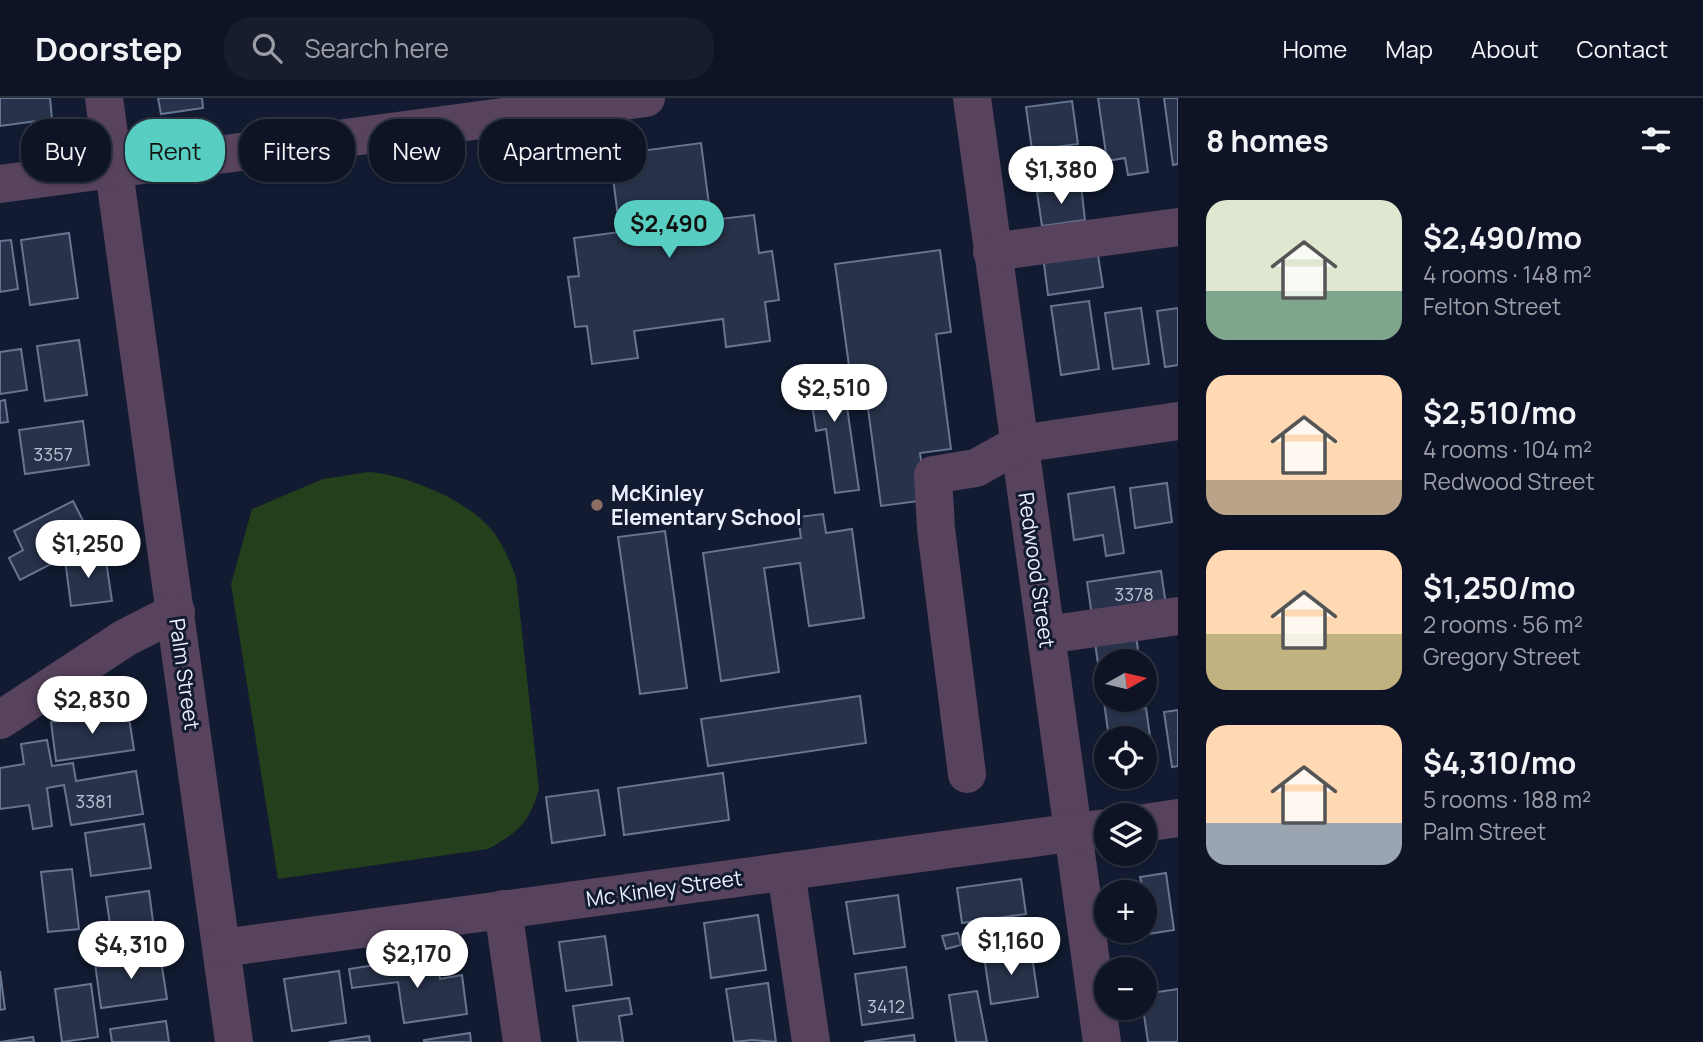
<!DOCTYPE html>
<html lang="en">
<head>
<meta charset="utf-8">
<style>
	body { margin:0; font-family:Manrope,sans-serif; background:#171d2d; color:#f1f3f6; height:100vh; display:flex; flex-direction:column; font-size:26px; white-space:nowrap }
	* { box-sizing:border-box; margin:0 }
	p { font-size:23px; color:#9b9ea7 }
	.icon { flex:none; width:38px; height:38px; fill:none; stroke:currentColor; stroke-width:2; stroke-linecap:round; stroke-linejoin:round }
	.map { position:relative; flex:1; overflow:hidden }
	.details { display:flex; flex-direction:column; background:#0e1425; width:525px }
	.details>* { flex:none }
	.hud { position:absolute; left:21px; top:21px; width:665px; height:63px; display:flex; gap:14px }
	.needle { width:46px; rotate:82deg }
	.fabs { position:absolute; left:1094px; top:551px; display:grid; gap:14px }
	.fabs a { display:grid; place-items:center; width:63px; height:63px; border-radius:50%; background:#0e1425; box-shadow:0 2px 5px #0004,0 0 0 2px #2e3342; font-size:35px }
	.price { position:absolute; translate:-50% -60px; padding:0 16px; border-radius:24px; background:#fff; color:#222; font-size:23px; line-height:46px; filter:drop-shadow(0 2px 4px #0008) }
	.price::after { content:''; position:absolute; left:50%; top:42px; width:21px; height:16px; margin-left:-10px; background:inherit; clip-path:polygon(0 0,100% 0,50% 100%) }
	.price.active { background:#57cec1; color:#111 }
	ul { padding:0; list-style:none }
	li { display:flex; align-items:center; gap:21px; height:175px; padding:0 28px }
	li span { display:grid; place-items:center; flex:none; width:196px; height:140px; border-radius:21px; color:#555 }
	li>.icon { margin-inline-start:auto }
	span .icon { width:84px; height:84px; fill:#fffc; stroke-width:1 }
	li b { font-size:30px }
	h2 { display:flex; justify-content:space-between; align-items:center; height:84px; padding:0 28px; font-size:30px }
	.pill { padding:0 24px; border-radius:28px; background:#0e1425; box-shadow:0 2px 5px #0004,0 0 0 2px #2e3342; font-size:24px; line-height:63px }
	.pill.active { background:#57cec1; color:#111 }
	header { display:flex; align-items:center; gap:42px; box-sizing:border-box; height:98px; padding:0 35px; background:#0e1425; border-bottom:2px solid #2e3342 }
	header strong { font-size:33px }
	nav { display:flex; gap:38px; margin-inline-start:auto; font-size:24px }
	.search { width:490px; height:63px; background:#171d2d; display:flex; align-items:center; gap:18px; box-sizing:border-box; padding:0 24px; border-radius:28px; color:#9b9ea7; font-size:26px }
	main { display:flex; flex:1; min-height:0 }
	.map>svg:first-child { display:block }
</style>
</head>
<body>
<header>
<strong>Doorstep</strong>
<div class="search"><svg class="icon" aria-label="search" viewBox="0 0 24 24"><circle cx="10" cy="10" r="6"/><path d="M15 15l6 6"/></svg>Search here</div>
<nav><a>Home</a><a>Map</a><a>About</a><a>Contact</a></nav>
</header>
<main>
<div class="map">
<svg width="1178" height="944" viewBox="0 0 1178 944">
	<rect width="100%" height="100%" fill="#121b31"/>
	<!-- green -->
	<path fill="#233f1c" d="M 369,374 C 407,377 471,403 494,435 C 504,448 510,464 516,479 L 539,691 C 529,725 519,734 488,751 L 278,781 L 231,486 L 252,411 L 323,381 Z"/>
	<!-- building -->
	<g fill="#28334b" stroke="#687591" stroke-width="2">
		<polygon points="0,0 50,0 52,21 0,28"/>
		<polygon points="158,0 202,0 203,10 161,16"/>
		<polygon points="1098,0 1138,0 1148,74 1128,77 1125,60 1107,63"/>
		<polygon points="1164,0 1178,0 1178,66 1173,67"/>
		<polygon points="1072,3 1078,46 1032,52 1026,9"/>
		<polygon points="701,45 711,122 754,117 759,155 772,153 779,202 765,204 770,243 726,249 723,221 634,233 638,260 592,266 587,228 575,229 568,179 579,178 574,140 620,134 610,57"/>
		<polygon points="1081,87 1085,122 1042,128 1037,94"/>
		<polygon points="69,135 78,200 30,207 21,142"/>
		<polygon points="11,142 18,191 0,194 0,143"/>
		<polygon points="1097,151 1103,189 1048,197 1043,158"/>
		<polygon points="940,152 951,234 936,236 951,351 920,355 927,402 881,408 863,273 850,275 835,166"/>
		<polygon points="1089,203 1099,271 1061,277 1051,208"/>
		<polygon points="1141,210 1149,266 1113,271 1105,215"/>
		<polygon points="1178,210 1178,267 1165,269 1157,213"/>
		<polygon points="79,242 87,297 45,303 37,248"/>
		<polygon points="21,251 27,292 0,296 0,254"/>
		<polygon points="841,267 859,392 835,395 826,331 816,333 807,272"/>
		<polygon points="5,302 8,324 0,325 0,303"/>
		<polygon points="83,323 89,367 25,376 19,332"/>
		<polygon points="1167,385 1172,424 1135,430 1130,390"/>
		<polygon points="1114,389 1124,455 1106,458 1103,437 1074,442 1068,396"/>
		<polygon points="73,403 94,444 20,482 9,460 23,452 14,433"/>
		<polygon points="823,416 826,435 852,431 864,520 809,528 800,465 764,470 779,574 721,583 703,455 801,440 798,419"/>
		<polygon points="665,433 687,590 640,596 618,439"/>
		<polygon points="105,456 112,503 71,508 65,461"/>
		<polygon points="1161,473 1166,507 1092,518 1087,484"/>
		<polygon points="1136,539 1140,564 1106,564 1106,578 1100,579 1095,545"/>
		<polygon points="860,598 866,645 708,668 701,621"/>
		<polygon points="1129,602 1130,612 1146,610 1154,666 1144,667 1144,640 1109,640 1104,604"/>
		<polygon points="1178,612 1178,668 1172,669 1164,614"/>
		<polygon points="128,613 134,652 56,663 51,624"/>
		<polygon points="47,642 52,668 73,665 76,683 136,673 143,716 71,727 64,687 47,690 52,728 33,731 29,707 0,711 0,670 24,666 21,646"/>
		<polygon points="723,675 729,722 624,737 618,690"/>
		<polygon points="598,692 605,737 552,745 546,699"/>
		<polygon points="144,726 151,770 91,778 85,735"/>
		<polygon points="72,771 79,831 48,834 41,774"/>
		<polygon points="1166,775 1174,832 1135,838 1134,833 1144,833 1144,794 1140,779"/>
		<polygon points="1021,781 1026,816 962,825 957,790"/>
		<polygon points="149,793 156,846 94,855 90,829 110,826 106,799"/>
		<polygon points="898,797 905,849 854,856 846,804"/>
		<polygon points="758,817 766,872 711,880 704,825"/>
		<polygon points="958,835 961,847 946,851 942,838"/>
		<polygon points="605,838 612,887 566,893 559,844"/>
		<polygon points="1031,851 1038,899 991,906 984,858"/>
		<polygon points="160,856 167,901 101,910 95,865"/>
		<polygon points="401,863 403,874 438,869 440,881 462,877 467,916 404,925 398,884 352,890 349,871"/>
		<polygon points="906,869 913,920 862,927 855,876"/>
		<polygon points="0,873 5,911 0,912"/>
		<polygon points="339,873 346,925 292,933 284,881"/>
		<polygon points="768,885 776,944 752,942 734,944 726,891"/>
		<polygon points="91,886 98,939 62,944 55,891"/>
		<polygon points="1178,891 1178,944 1148,944 1143,910 1144,896"/>
		<polygon points="977,893 987,944 956,944 949,897"/>
		<polygon points="629,900 632,916 619,918 623,944 578,944 573,908"/>
		<polygon points="166,923 169,944 112,944 110,931"/>
		<polygon points="470,935 471,944 424,944 424,942"/>
		<polygon points="914,937 915,944 864,944"/>
		<polygon points="369,938 370,944 329,944"/>
		<polygon points="33,939 34,944 0,944"/>
	</g>
	<g fill="none" stroke-linecap="round" stroke-linejoin="round">
		<!-- minor -->
		<g stroke="#58435e" stroke-width="38">
			<polyline points="104,0 234,944"/>
			<polyline points="972,0 1102,944"/>
			<polyline points="0,86 646,0"/>
			<polyline points="992,154 1178,129"/>
			<polyline points="1046,537 1178,518"/>
			<polyline points="0,622 125,540 176,514"/>
			<polyline points="967,676 936,431 933,377 976,370 1019,346 1178,323"/>
			<polyline points="1144,725 1178,720"/>
			<polyline points="786,773 811,944"/>
			<polyline points="503,811 522,944"/>
			<polyline points="222,850 1106,730"/>
		</g>
	</g>
	<!-- markers -->
	<circle fill="#8d6e63" stroke="#121b31" stroke-width="2.5" cx="597" cy="407" r="7"/>
	<g text-anchor="middle" dominant-baseline="central" stroke-width="6" stroke-linejoin="round" paint-order="stroke">
		<!-- number labels -->
		<g font-size="18" fill="#bac1d0">
			<text x="53" y="356">3357</text>
			<text x="1134" y="496">3378</text>
			<text x="94" y="703">3381</text>
			<text x="886" y="908">3412</text>
		</g>
		<!-- poi labels -->
		<g font-size="21" font-weight="bold" fill="#eaf0fd" stroke="#121b31" text-anchor="start">
			<text x="611" y="395">McKinley<tspan x="611" dy="24">Elementary School</tspan></text>
		</g>
		<!-- street labels -->
		<g font-size="21" fill="#eaf0fd" stroke="#121b31">
			<text transform="translate(1037 472) rotate(82)">Redwood Street</text>
			<text transform="translate(185 576) rotate(82)">Palm Street</text>
			<text transform="translate(664 790) rotate(-8)">Mc Kinley Street</text>
		</g>
	</g>
</svg>
<div class="fabs">
<a><svg class="needle" viewBox="-14 -14 28 28"><path d="M0-13l5 13h-10z" fill="#e53935"/><path d="M0 13l5-13h-10z" fill="#9b9ea7"/></svg></a>
<a><svg class="icon" aria-label="locate" viewBox="0 0 24 24"><circle cx="12" cy="12" r="6"/><path d="M12 2v4M12 18v4M2 12h4M18 12h4"/></svg></a>
<a><svg class="icon" aria-label="layers" viewBox="0 0 24 24"><path d="M12 4l9 5-9 5-9-5zM3 14l9 5 9-5"/></svg></a>
<a>+</a>
<a>−</a>
</div>
<b class="price" style="left:1061px;top:108px">$1,380</b>
<b class="price active" style="left:669px;top:162px">$2,490</b>
<b class="price" style="left:834px;top:326px">$2,510</b>
<b class="price" style="left:88px;top:482px">$1,250</b>
<b class="price" style="left:92px;top:638px">$2,830</b>
<b class="price" style="left:1011px;top:879px">$1,160</b>
<b class="price" style="left:131px;top:883px">$4,310</b>
<b class="price" style="left:417px;top:892px">$2,170</b>
<div class="hud">
<a class="pill">Buy</a>
<a class="pill active">Rent</a>
<a class="pill">Filters</a>
<a class="pill">New</a>
<a class="pill">Apartment</a>
</div>
</div>
<section class="details">
<h2>8 homes<svg class="icon" aria-label="filters" viewBox="0 0 24 24"><path d="M4 7h16M4 17h16"/><circle cx="9" cy="7" r="2"/><circle cx="15" cy="17" r="2"/></svg></h2>
<ul>
<li><span style="background:linear-gradient(#dfe7d0 65%,#7fa58c 0)"><svg class="icon" aria-label="home" viewBox="0 0 24 24"><path d="M3 11l9-7 9 7M6 9v11h12V9"/></svg></span><div><b>$2,490/mo</b><p>4 rooms · 148 m²</p><p>Felton Street</p></div></li>
<li><span style="background:linear-gradient(#ffd9b3 75%,#b9a48a 0)"><svg class="icon" aria-label="home" viewBox="0 0 24 24"><path d="M3 11l9-7 9 7M6 9v11h12V9"/></svg></span><div><b>$2,510/mo</b><p>4 rooms · 104 m²</p><p>Redwood Street</p></div></li>
<li><span style="background:linear-gradient(#ffd9b3 60%,#c2b280 0)"><svg class="icon" aria-label="home" viewBox="0 0 24 24"><path d="M3 11l9-7 9 7M6 9v11h12V9"/></svg></span><div><b>$1,250/mo</b><p>2 rooms · 56 m²</p><p>Gregory Street</p></div></li>
<li><span style="background:linear-gradient(#ffd9b3 70%,#9aa5b1 0)"><svg class="icon" aria-label="home" viewBox="0 0 24 24"><path d="M3 11l9-7 9 7M6 9v11h12V9"/></svg></span><div><b>$4,310/mo</b><p>5 rooms · 188 m²</p><p>Palm Street</p></div></li>
</ul>
</section>
</main>
</body>
</html>
